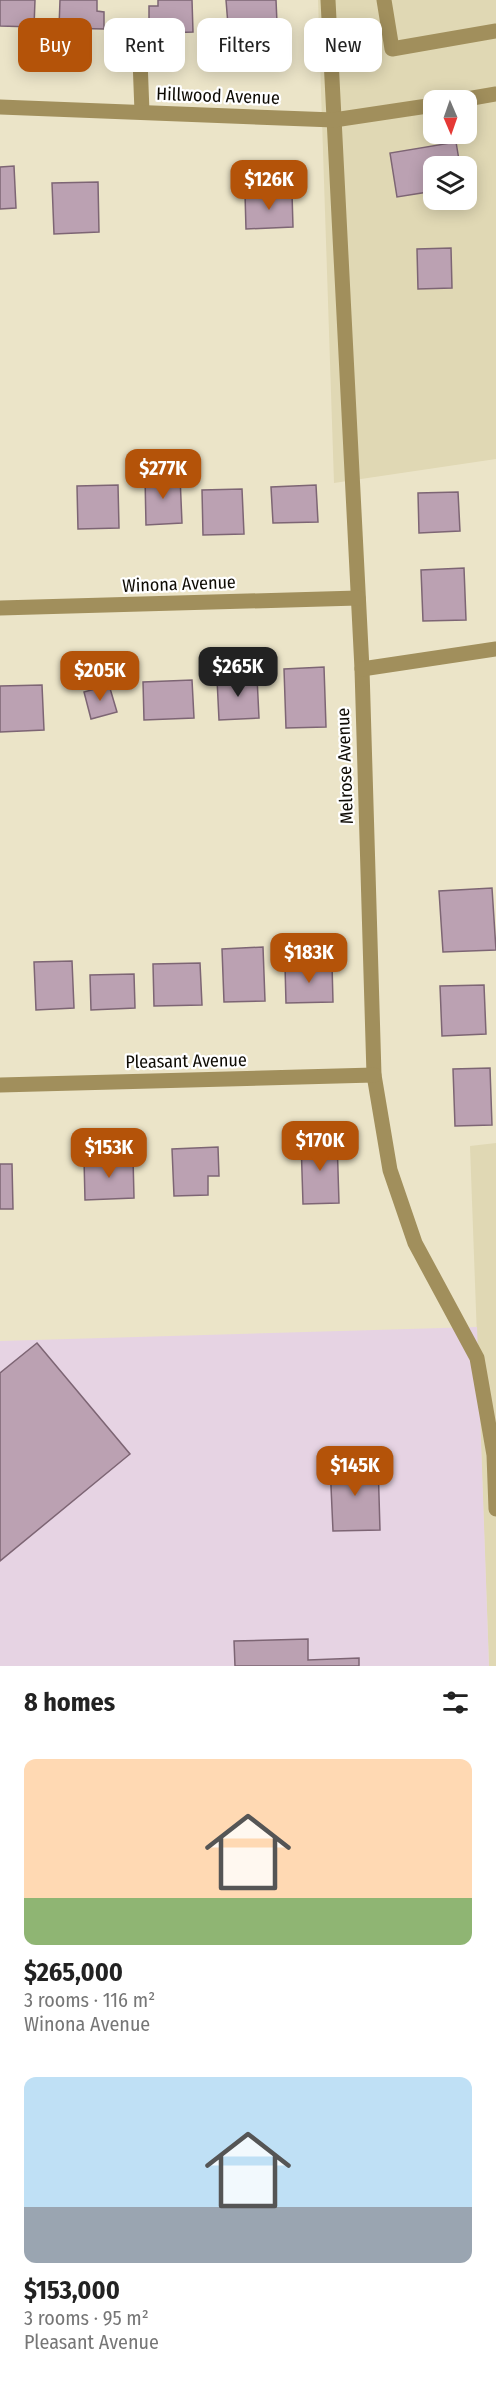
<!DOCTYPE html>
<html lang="en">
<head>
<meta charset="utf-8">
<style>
	body { margin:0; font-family:"Fira Sans Condensed",sans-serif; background:#f2f2f2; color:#222; height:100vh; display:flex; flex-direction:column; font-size:22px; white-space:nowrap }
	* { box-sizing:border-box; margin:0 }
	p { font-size:20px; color:#767676 }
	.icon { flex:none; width:33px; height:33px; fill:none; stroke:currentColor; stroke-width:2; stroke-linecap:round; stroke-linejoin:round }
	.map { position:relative; height:1666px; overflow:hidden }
	.drawer { display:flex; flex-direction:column; background:#fff; flex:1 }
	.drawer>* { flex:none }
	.top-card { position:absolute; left:18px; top:18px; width:460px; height:54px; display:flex; gap:12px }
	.needle { width:39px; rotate:178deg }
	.controls { position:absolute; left:423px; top:90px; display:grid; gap:12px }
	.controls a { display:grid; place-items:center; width:54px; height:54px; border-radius:12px; background:#fff; box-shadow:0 3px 15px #0003; font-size:30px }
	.price { position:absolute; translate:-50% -51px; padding:0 14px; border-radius:12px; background:#b45309; color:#fff; font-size:20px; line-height:39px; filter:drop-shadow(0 2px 3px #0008) }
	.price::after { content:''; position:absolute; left:50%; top:36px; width:18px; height:14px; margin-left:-9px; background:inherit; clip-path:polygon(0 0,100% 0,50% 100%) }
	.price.current { background:#222; color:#fff }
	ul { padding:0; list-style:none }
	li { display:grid; align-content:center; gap:12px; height:318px; padding:0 24px }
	li span { display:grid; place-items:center; height:186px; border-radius:12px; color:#555 }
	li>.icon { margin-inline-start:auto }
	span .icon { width:108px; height:108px; fill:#fffc; stroke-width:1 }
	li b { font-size:26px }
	h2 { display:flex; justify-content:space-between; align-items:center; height:72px; padding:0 24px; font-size:26px }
	.chip { padding:0 21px; border-radius:12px; background:#fff; box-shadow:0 3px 15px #0003; font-size:21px; line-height:54px }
	.chip.current { background:#b45309; color:#fff }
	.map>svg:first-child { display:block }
</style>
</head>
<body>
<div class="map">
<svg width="496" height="1666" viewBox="0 0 496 1666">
	<rect width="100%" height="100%" fill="#ebe4c8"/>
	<!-- built -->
	<g fill="#e0d8b4" fill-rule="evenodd">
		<path d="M 318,0 L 496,0 L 496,459 L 334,483 ZM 434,100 L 466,100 L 466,134 L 434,134 ZM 434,166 L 466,166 L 466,200 L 434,200 Z"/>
		<polygon points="496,1143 496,1666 489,1666 470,1146"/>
	</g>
	<!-- industrial -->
	<polygon fill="#e6d3e3" points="477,1327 489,1666 0,1666 0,1341"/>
	<!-- building -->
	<g fill="#bba1b2" stroke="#7d6574" stroke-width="1.5">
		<polygon points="0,0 35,0 34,27 0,26"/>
		<polygon points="60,0 97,0 97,11 104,12 104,29 59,28"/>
		<polygon points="158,0 192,0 193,32 161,33 161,19 149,20 149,6 158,6"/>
		<polygon points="226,0 276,0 277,23 228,25"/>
		<polygon points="456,142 460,166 434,166 434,191 397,197 390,153"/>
		<polygon points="14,166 16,208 0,209 0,167"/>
		<polygon points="98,182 99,232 54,234 52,183"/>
		<polygon points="292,193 293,227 246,229 245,194"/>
		<polygon points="451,248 452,288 418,289 417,249"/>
		<polygon points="180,476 182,523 146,525 145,477"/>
		<polygon points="118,485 119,528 78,529 77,486"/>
		<polygon points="316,485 318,522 273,523 271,487"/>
		<polygon points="242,489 244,534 203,535 202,490"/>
		<polygon points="458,492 460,531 419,533 418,493"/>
		<polygon points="464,568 466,620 423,621 421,570"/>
		<polygon points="324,667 326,727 286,728 284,669"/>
		<polygon points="257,677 259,718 219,720 217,679"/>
		<polygon points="192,680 194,718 144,720 143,682"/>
		<polygon points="42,685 44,730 0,732 0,686"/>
		<polygon points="109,685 117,712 91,719 84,692"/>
		<polygon points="492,888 496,950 443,952 439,891"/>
		<polygon points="263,947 265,1001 224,1002 222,949"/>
		<polygon points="72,961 74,1008 36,1010 34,962"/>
		<polygon points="200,963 202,1005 154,1006 153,964"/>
		<polygon points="332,964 333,1002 286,1003 285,966"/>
		<polygon points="134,974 135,1008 91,1010 90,975"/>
		<polygon points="484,985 486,1034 442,1036 440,986"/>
		<polygon points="490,1068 492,1125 455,1126 453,1069"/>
		<polygon points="337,1139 339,1203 303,1204 301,1141"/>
		<polygon points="218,1147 219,1176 208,1176 208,1195 174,1196 172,1149"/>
		<polygon points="133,1157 134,1198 85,1200 84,1159"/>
		<polygon points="0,1164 12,1164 13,1209 0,1209"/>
		<polygon points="37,1343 130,1454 0,1561 0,1373"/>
		<polygon points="378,1462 380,1530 333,1531 330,1464"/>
		<polygon points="308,1639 308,1660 359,1658 359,1666 235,1666 234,1641"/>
	</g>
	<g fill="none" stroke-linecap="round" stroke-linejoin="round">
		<!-- minor -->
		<g stroke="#a18f5c" stroke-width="15">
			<polyline points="328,0 362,669 374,1075 390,1170 415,1243 477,1358 494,1455 496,1509"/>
			<polyline points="384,0 392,49 496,31"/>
			<polyline points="139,33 142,112"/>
			<polyline points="461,100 496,94"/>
			<polyline points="0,107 334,120 434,105"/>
			<polyline points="0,608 358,598"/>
			<polyline points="362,669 496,649"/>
			<polyline points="0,1085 374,1075"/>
		</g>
	</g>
	<g text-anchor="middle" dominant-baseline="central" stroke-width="4.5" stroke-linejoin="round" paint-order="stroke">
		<!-- street labels -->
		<g font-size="18" fill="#0e0b04" stroke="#fff">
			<text transform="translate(218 96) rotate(2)">Hillwood Avenue</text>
			<text transform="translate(179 584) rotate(-2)">Winona Avenue</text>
			<text transform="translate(345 766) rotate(-92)">Melrose Avenue</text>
			<text transform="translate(186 1061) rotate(-1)">Pleasant Avenue</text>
		</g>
	</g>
</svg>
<div class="controls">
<a><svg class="needle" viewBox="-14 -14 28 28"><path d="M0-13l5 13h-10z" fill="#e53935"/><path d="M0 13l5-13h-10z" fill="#767676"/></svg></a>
<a><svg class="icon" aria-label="layers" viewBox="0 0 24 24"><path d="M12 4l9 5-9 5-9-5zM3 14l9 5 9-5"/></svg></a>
</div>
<b class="price" style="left:269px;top:211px">$126K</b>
<b class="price" style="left:163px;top:500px">$277K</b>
<b class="price current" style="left:238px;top:698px">$265K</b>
<b class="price" style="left:100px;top:702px">$205K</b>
<b class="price" style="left:309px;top:984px">$183K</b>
<b class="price" style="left:320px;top:1172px">$170K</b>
<b class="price" style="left:109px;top:1179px">$153K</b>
<b class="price" style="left:355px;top:1497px">$145K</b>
<div class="top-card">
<a class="chip current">Buy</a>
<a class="chip">Rent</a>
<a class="chip">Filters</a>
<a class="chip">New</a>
</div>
</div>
<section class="drawer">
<h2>8 homes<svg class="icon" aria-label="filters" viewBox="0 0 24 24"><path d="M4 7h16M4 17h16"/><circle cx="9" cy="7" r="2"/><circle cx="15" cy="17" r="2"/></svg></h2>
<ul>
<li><span style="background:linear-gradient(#ffd9b3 75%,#8fb573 0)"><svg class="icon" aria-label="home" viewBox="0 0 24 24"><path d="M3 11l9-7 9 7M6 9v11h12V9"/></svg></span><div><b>$265,000</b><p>3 rooms · 116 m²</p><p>Winona Avenue</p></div></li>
<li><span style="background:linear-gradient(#bfe0f5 70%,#9aa5b1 0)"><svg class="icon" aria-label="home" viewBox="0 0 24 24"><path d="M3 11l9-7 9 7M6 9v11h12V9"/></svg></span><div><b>$153,000</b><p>3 rooms · 95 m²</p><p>Pleasant Avenue</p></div></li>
</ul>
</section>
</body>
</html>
